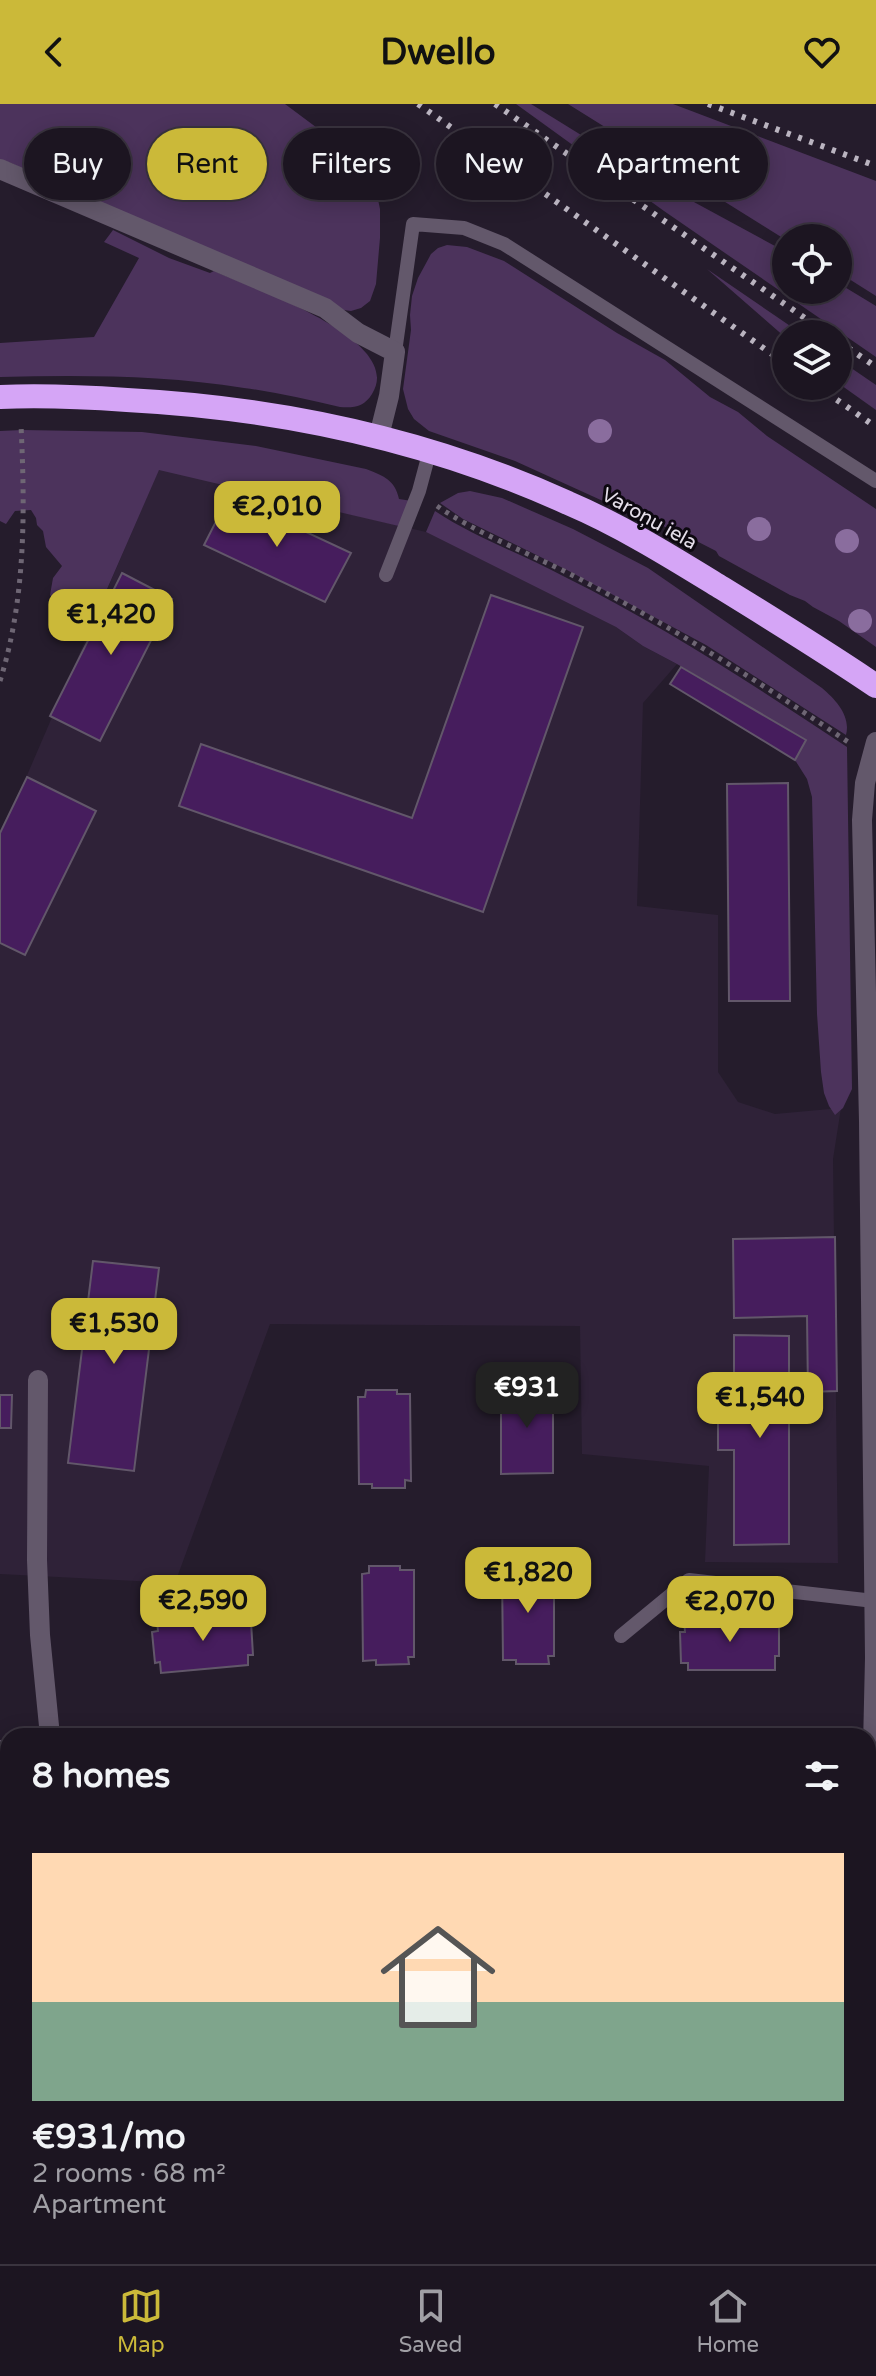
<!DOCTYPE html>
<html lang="en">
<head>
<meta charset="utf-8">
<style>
	body { margin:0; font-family:"Varela Round",sans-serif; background:#29222e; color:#f1f3f6; height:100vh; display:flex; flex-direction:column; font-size:30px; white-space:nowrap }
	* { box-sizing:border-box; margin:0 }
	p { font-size:26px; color:#a09fa5 }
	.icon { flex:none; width:44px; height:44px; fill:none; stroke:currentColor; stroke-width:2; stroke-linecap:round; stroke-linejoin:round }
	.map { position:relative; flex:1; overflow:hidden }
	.sheet { position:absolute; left:0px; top:1624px; width:876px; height:536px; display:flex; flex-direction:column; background:#1c1521; border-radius:24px 24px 0 0; box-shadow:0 4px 20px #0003,0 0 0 2px #3a343f }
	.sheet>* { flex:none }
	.hud { position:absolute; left:24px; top:24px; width:828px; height:72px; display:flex; gap:16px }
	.fabs { position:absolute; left:772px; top:120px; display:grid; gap:16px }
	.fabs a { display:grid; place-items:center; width:80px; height:80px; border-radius:50%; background:#1c1521; box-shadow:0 4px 20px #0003,0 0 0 2px #3a343f; font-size:40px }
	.price { position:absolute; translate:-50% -68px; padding:0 18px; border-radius:16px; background:#cbb939; color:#111; font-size:26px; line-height:52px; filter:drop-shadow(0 2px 4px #0008) }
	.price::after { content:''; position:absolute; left:50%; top:48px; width:24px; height:18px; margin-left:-12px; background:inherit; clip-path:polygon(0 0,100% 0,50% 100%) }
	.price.on { background:#222; color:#fff }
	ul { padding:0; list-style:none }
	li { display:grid; align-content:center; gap:16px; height:424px; padding:0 32px }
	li+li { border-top:2px solid #3a343f }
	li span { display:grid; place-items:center; height:248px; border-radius:0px; color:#555 }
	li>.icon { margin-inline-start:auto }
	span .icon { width:144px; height:144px; fill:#fffc; stroke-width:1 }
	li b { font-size:34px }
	h2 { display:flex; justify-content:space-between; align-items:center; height:96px; padding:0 32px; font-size:34px }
	.chip { padding:0 28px; border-radius:36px; background:#1c1521; box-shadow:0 4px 20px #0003,0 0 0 2px #3a343f; font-size:28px; line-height:72px }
	.chip.on { background:#cbb939; color:#111 }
	header { display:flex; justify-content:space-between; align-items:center; height:104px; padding:0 32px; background:#cbb939; color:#111; font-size:36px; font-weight:800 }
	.menu { display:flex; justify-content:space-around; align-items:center; height:112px; border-top:2px solid #3a343f; background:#1c1521; font-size:22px; color:#a09fa5 }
	.menu a { display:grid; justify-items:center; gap:4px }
	.menu .on { color:#cbb939 }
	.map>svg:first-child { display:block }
</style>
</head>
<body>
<header><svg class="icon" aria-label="back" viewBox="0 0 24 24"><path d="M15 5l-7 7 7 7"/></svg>Dwello<svg class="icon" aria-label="heart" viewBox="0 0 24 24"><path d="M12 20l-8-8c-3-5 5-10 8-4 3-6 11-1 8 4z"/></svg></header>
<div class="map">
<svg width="876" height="2160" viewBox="0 0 876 2160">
	<rect width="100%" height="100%" fill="#251c2c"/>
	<!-- built -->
	<polygon fill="#2f2238" points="159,365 426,428 616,523 643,542 677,560 643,599 637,802 718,811 718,968 738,998 775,1010 841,1004 833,1055 838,1459 705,1458 709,1362 582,1350 580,1222 270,1220 175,1479 0,1470 0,734"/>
	<!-- green -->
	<g fill="#4c335c">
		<polygon points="0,0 285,0 344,44 376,86 380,105 380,134 376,180 370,197 361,204 351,207 337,205 105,105 11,59 0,56"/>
		<polygon points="516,0 531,0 657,78 786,148 786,186 838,186 838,179 876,202 876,253 664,107"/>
		<polygon points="568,0 673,0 876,77 876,192 838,168 838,134 786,134 786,136"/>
		<path d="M 113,126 L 169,154 L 210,169 L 214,167 C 249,183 407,235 372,290 C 364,303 354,304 340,303 C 308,296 276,288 244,284 C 163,271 82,271 0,273 L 0,239 L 94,233 L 139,154 L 104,138 Z"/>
		<polygon points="447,141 467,143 504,157 617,229 665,256 710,293 738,308 767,332 876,405 876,543 839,517 813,503 805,497 790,491 719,452 716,447 675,426 647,417 515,357 429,327 414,315 408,305 403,285 411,226 410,211 412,192 418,174 431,150 438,144"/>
		<polygon points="707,165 802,230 786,230 786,234"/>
		<polygon points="838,255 876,281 876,306 838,279"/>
		<path d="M 22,326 L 142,328 L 256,342 L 366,365 C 384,372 395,376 399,395 L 412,397 L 403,423 L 159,366 L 94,515 L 81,505 L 56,498 L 50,491 L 53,474 L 62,462 L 46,443 L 43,427 L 37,421 L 36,414 L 31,406 L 15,407 L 6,420 L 0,417 L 0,327 Z"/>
		<path d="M 470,387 L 502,394 L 573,425 L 648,464 L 822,584 C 836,596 851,612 846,631 L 706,541 L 567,466 L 463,415 L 440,399 L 458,389 Z"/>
		<path d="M 435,407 C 476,434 522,450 565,473 C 664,522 755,582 847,643 L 852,985 L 843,1004 L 835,1011 L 829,1002 L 824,989 L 821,968 L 817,910 L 812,693 L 807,675 L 795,656 L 805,636 L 677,560 L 643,542 L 616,523 L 426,428 Z"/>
		<rect x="117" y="2152" width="159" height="8"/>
	</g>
	<!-- building -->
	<g fill="#461d5d" stroke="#62576a" stroke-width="2">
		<polygon points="229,392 351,449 325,498 204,441"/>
		<polygon points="122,469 172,495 100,637 50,612"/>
		<polygon points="491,491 583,523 483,808 179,702 201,640 412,714"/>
		<polygon points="681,563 806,636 795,656 670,580"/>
		<polygon points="27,673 96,707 25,851 0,839 0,729"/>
		<polygon points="788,679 790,897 729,897 727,680"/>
		<polygon points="835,1133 837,1287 808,1288 807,1212 734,1214 733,1135"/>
		<polygon points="93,1157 159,1164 134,1367 68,1359"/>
		<polygon points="734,1231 789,1232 789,1440 734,1441 734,1346 718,1346 718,1311 734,1311"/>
		<polygon points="501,1283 553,1283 553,1369 501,1370"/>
		<polygon points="366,1286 397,1286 397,1290 410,1290 411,1377 405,1376 405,1384 372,1384 372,1380 359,1380 358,1293 365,1293"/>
		<polygon points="0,1291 12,1291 11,1324 0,1324"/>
		<polygon points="540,1461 540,1466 554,1465 554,1552 548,1552 549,1560 516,1560 516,1556 503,1556 502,1469 509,1469 509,1462"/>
		<polygon points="369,1462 400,1462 400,1466 414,1466 414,1553 408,1553 409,1560 376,1561 376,1556 363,1557 362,1470 369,1469"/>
		<polygon points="244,1510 245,1519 251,1518 253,1551 248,1551 248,1561 161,1569 160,1558 155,1559 152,1528 158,1527 157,1517"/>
		<polygon points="684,1514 771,1514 771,1519 779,1519 779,1552 775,1552 775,1566 688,1566 688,1559 681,1559 680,1528 685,1528"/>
	</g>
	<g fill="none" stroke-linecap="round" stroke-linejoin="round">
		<!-- path -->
		<g stroke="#6e6674" stroke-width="5" stroke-dasharray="4 6" stroke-linecap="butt">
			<path d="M 437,402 C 478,430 524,447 568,469 C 666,519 760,578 851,640"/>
			<path d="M 0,577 C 26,494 25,406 21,321"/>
		</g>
		<!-- lane -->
		<g stroke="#63586b" stroke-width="14">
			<polyline points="395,248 413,120 464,124 504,140 876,377"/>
			<polyline points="386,471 419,387 430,346"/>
			<polyline points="621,1532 689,1476 874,1497"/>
		</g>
		<!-- street -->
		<g stroke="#63586b" stroke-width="20">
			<polyline points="0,65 325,204 358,229 395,248 389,292 379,332"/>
			<polyline points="876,638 865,679 862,716 869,1017 875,1554 873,1642 876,1723"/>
			<polyline points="38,1276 37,1456 40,1531 50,1632"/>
			<polyline points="0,1646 8,1646"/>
			<polyline points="868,1903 876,1903"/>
			<polyline points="0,2076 8,2076"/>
			<polyline points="60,2152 60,2160"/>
			<polyline points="461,2152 461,2160"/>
		</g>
		<!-- highway -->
		<path stroke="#d5a5f6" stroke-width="24" d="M 0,293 C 42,291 85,293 127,296 C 280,304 429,336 568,399 C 622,422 673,454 722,484 C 774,516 826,548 876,582"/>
		<!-- rail -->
		<g stroke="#bab4c0" stroke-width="6" stroke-dasharray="4 8" stroke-linecap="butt">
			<polyline points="418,0 786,260"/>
			<polyline points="495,0 828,230"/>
			<polyline points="708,0 876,62"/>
			<polyline points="838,237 876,263"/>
			<polyline points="817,282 876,323"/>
		</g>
	</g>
	<!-- trees -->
	<g fill="#8a6d9e">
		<circle cx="600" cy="327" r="12"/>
		<circle cx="759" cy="425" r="12"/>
		<circle cx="847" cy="437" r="12"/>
		<circle cx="860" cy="517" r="12"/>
	</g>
	<g text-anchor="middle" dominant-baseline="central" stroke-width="6" stroke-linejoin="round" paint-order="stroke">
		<!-- street labels -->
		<g font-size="20" fill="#e4dee9" stroke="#0c080f">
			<text transform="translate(649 415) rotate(29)">Varoņu iela</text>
		</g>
	</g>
</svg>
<div class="fabs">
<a><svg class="icon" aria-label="locate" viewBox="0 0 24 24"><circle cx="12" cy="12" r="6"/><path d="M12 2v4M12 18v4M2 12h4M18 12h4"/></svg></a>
<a><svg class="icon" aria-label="layers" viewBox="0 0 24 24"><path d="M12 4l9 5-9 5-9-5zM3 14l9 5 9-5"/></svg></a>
</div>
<b class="price" style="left:277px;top:445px">€2,010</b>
<b class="price" style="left:111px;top:553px">€1,420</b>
<b class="price" style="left:114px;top:1262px">€1,530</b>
<b class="price on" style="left:527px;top:1326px">€931</b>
<b class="price" style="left:760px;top:1336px">€1,540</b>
<b class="price" style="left:528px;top:1511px">€1,820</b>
<b class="price" style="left:203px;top:1539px">€2,590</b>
<b class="price" style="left:730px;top:1540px">€2,070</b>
<div class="hud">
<a class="chip">Buy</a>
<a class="chip on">Rent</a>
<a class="chip">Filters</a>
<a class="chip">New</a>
<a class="chip">Apartment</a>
</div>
<section class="sheet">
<h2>8 homes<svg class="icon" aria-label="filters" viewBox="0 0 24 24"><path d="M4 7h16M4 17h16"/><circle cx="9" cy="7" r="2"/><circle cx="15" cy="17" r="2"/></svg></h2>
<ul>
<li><span style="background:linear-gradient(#ffd9b3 60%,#7fa58c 0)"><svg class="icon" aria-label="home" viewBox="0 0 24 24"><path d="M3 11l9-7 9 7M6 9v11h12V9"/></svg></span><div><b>€931/mo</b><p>2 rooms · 68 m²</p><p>Apartment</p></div></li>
</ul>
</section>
</div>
<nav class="menu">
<a class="on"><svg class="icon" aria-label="map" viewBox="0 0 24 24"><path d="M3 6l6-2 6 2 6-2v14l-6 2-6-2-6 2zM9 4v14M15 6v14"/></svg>Map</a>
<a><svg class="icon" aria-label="saved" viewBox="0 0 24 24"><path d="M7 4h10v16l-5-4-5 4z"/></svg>Saved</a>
<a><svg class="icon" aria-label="home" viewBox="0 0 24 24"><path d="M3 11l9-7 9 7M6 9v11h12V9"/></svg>Home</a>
</nav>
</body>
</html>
